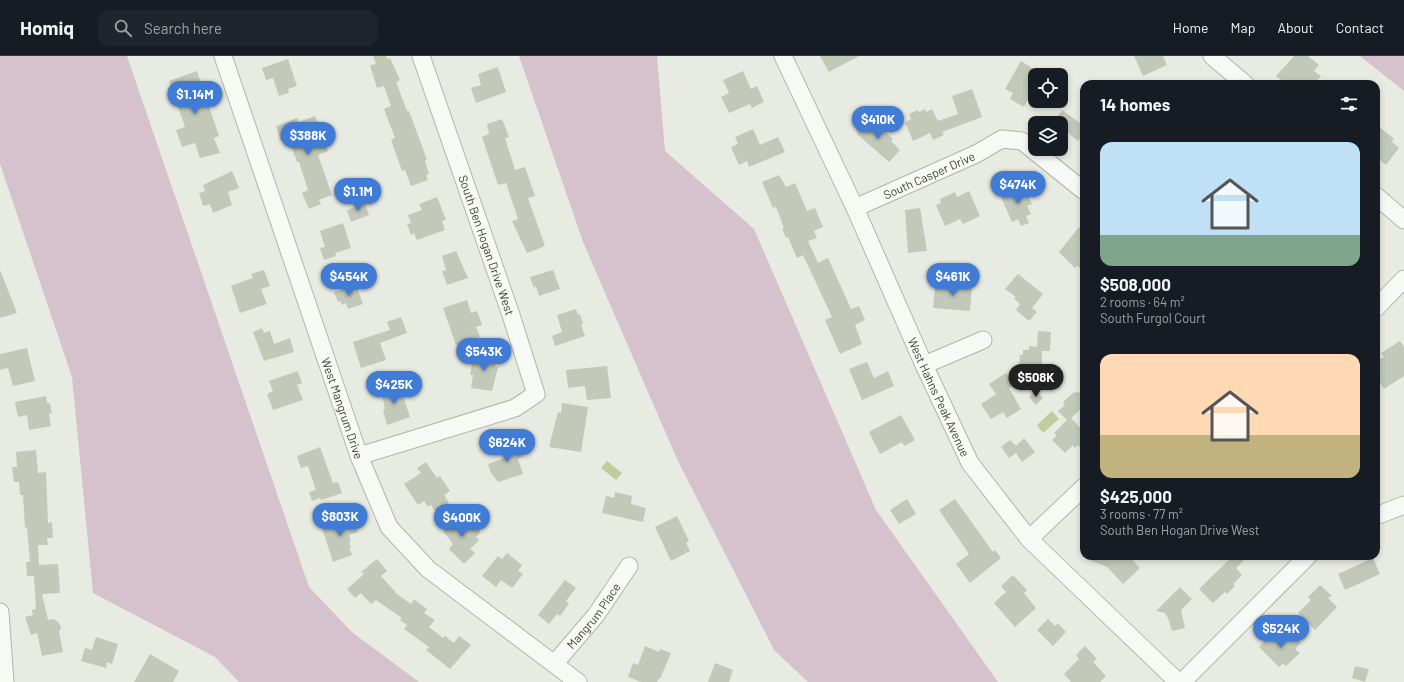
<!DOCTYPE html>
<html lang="en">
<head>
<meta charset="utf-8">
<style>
	body { margin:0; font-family:Barlow,sans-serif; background:#20242c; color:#f1f3f6; height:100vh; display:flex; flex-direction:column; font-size:15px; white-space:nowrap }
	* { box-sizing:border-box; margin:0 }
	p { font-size:13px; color:#9ea1a6 }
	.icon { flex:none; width:22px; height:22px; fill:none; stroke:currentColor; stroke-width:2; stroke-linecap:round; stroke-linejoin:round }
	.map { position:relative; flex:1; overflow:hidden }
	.drawer { position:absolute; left:1080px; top:24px; width:300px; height:480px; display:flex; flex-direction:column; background:#171b24; border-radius:12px; box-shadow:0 2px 6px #0003 }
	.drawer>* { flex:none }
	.tools { position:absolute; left:1028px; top:12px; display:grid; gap:8px }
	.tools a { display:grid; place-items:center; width:40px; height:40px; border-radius:8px; background:#171b24; box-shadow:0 2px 6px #0003; font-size:20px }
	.price { position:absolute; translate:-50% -34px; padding:0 9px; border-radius:14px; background:#407cd6; color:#fff; font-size:13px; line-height:26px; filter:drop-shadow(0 1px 2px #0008) }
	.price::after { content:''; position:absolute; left:50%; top:24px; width:12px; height:9px; margin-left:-6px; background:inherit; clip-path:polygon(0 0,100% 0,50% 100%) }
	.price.active { background:#222; color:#fff }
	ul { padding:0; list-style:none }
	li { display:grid; align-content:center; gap:8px; height:212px; padding:0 20px }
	li span { display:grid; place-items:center; height:124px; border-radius:12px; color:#555 }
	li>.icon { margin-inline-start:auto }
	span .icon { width:72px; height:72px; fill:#fffc; stroke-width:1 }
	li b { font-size:17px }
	h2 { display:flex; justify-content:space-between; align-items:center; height:48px; padding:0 20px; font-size:17px }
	header { display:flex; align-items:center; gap:24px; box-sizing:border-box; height:56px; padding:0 20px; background:#171b24; border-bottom:1px solid #363941 }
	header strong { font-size:19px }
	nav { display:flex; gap:22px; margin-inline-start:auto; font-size:14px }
	.search { width:280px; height:36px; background:#20242c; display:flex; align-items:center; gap:10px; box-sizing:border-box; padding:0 14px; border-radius:12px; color:#9ea1a6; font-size:15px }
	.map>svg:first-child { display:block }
</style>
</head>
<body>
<header>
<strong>Homiq</strong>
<div class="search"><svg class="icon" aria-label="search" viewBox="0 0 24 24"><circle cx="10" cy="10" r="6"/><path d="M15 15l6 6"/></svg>Search here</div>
<nav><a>Home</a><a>Map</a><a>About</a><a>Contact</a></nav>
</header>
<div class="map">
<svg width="1404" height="626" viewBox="0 0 1404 626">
	<rect width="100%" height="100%" fill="#e8ebe2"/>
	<!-- green -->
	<g fill="#d5c2cc">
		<polygon points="0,0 127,0 309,531 353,577 419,626 239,626 215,601 93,537 72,321 0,108"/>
		<polygon points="519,0 657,0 665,95 754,173 876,454 998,626 808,626 774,594 677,403 583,186"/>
		<polygon points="1360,0 1404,0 1404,35"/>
	</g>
	<!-- water -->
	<g fill="#bfcd9b">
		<polygon points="1052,355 1059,363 1043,377 1037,369"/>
		<polygon points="607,405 622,417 616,424 601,412"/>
	</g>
	<!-- building -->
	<g fill="#c2c9b9">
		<polygon points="373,0 386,0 387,3 390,2 400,24 396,26 407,55 409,55 427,104 425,105 429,118 426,119 428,124 411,130 405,114 402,115 391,84 395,82 384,53 391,50 384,30 377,32 370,9 376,8"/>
		<polygon points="820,0 859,0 829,16"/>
		<polygon points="1134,0 1163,0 1167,9 1143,20"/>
		<polygon points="1294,0 1308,0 1319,9 1314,15 1321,20 1314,28 1286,28 1276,20"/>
		<polygon points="288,3 297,30 288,33 289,37 279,40 273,22 266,24 262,12"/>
		<polygon points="1021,5 1035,14 1035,27 1024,51 1010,43 1013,37 1005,33"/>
		<polygon points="498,11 506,36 476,47 471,32 481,29 478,18"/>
		<polygon points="197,15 219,80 214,82 220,97 200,102 195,87 182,91 176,74 185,71 169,25"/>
		<polygon points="743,15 751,33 757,30 764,46 752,52 750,48 729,57 721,41 729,37 723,24"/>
		<polygon points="972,33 982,61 942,76 944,79 933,84 930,77 913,85 905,66 911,63 909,58 918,54 919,56 925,53 926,56 932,53 938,65 958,58 952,40"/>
		<polygon points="1062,54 1084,70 1084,78 1078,85 1061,71 1061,67 1052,67"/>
		<polygon points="315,60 328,95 318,99 332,139 319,144 321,148 309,153 302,137 308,134 299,106 297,106 288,82 281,85 276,70 297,62 299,66"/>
		<polygon points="502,63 509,81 505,82 515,114 525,111 535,140 528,142 545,190 527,197 512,165 518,163 506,127 498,129 482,81 489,78 487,68"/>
		<polygon points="866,63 868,65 870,63 893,83 891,85 900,94 889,106 857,78 858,76 856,74"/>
		<polygon points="1376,68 1394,83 1392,86 1399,92 1386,109 1376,101"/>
		<polygon points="753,73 760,89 778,81 785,96 749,111 747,105 739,109 731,91 738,88 735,81"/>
		<polygon points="232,115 239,132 228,136 232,149 213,157 210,148 203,150 199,137 205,135 203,129"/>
		<polygon points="779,119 786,131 795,127 807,155 815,152 823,171 814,175 817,182 808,185 818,207 828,202 851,253 859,250 865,264 855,269 862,288 840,298 825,264 832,261 803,199 797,202 788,181 786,182 782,173 784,172 776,151 773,152 762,126"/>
		<polygon points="1023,127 1032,148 1027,150 1031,158 1026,160 1029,167 1021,170 1018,163 1012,166 1001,141 1014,135 1013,132"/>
		<polygon points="969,135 980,160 963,168 960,163 945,170 936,149 941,147 940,143 955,136 957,141"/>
		<polygon points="437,141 446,164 442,165 445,174 417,184 414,177 411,179 407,168 411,167 408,159 422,154 419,148"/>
		<polygon points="365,147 369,159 351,166 347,154"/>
		<polygon points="920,152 927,195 908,197 905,154"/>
		<polygon points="343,167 351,192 335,197 336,200 324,204 320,192 325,191 320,175"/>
		<polygon points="1079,171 1084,175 1084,186 1080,191 1084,195 1084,215 1077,210 1075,212 1059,196"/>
		<polygon points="456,195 468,222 447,229 442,215 446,214 442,200"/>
		<polygon points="0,214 17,257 0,262"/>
		<polygon points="264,214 270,230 261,233 267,248 240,257 231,230 253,222 251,218"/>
		<polygon points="553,214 560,233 539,240 536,230 534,232 530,221"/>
		<polygon points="1018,218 1043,238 1032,252 1037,256 1029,265 1016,254 1020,248 1014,243 1016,241 1005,233"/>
		<polygon points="945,227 972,230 970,255 933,252 935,230 945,231"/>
		<polygon points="356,228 363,248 348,253 346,247 342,249 340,245 338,246 334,236"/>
		<polygon points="467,244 471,257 477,255 482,269 476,271 480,281 456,289 443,252"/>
		<polygon points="576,253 578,259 580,258 583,268 581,269 585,280 555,290 552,280 562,276 557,259"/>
		<polygon points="401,261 407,277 380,287 386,304 361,312 353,286 390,274 387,266"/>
		<polygon points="262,272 264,277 270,275 274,288 290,282 294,296 264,305 253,276"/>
		<polygon points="1038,275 1051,276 1050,295 1042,295 1042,313 1019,313 1020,299 1023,299 1023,294 1029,294 1029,290 1037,291"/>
		<polygon points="1400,285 1404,291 1404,320 1384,333 1376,321 1376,305 1384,301 1381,297"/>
		<polygon points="27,292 35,325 13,330 8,312 0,314 0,298"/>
		<polygon points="476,297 497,300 495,311 498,311 492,335 471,332 473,319 470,319 472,307 474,307"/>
		<polygon points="867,306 874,322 888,315 894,330 862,344 849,313"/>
		<polygon points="607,310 611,342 587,344 585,330 568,332 566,314"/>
		<polygon points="298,315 302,327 297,329 303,344 273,354 267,338 273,335 269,325"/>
		<polygon points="1006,317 1014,329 1009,332 1021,353 1007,362 1003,356 991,363 981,348 996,338 989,328"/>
		<polygon points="399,328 410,361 387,369 383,354 385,353 381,334"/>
		<polygon points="1035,334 1043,342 1036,349 1029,341"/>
		<polygon points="1078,335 1084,342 1084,350 1071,362 1084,376 1084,396 1078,389 1075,392 1073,389 1065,397 1052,384 1057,379 1054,377 1067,364 1058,355 1065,349 1063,348 1065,344 1074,336 1075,337"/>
		<polygon points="46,340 47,347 50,347 52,357 49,358 51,370 29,374 27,359 18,361 15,346"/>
		<polygon points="562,347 588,351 581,396 549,391 558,356 561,357"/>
		<polygon points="901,359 915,384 904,390 902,386 880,398 869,376"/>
		<polygon points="1024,382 1035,396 1022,406 1016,397 1009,402 1001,391 1010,384 1016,390"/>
		<polygon points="517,385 522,401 518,403 523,418 498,426 491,417 488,408 504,402 500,390"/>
		<polygon points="320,391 333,427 338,426 342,437 321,444 320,442 312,445 309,436 316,434 308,410 301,412 297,400"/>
		<polygon points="36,394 38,417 46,416 48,467 52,466 53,482 47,482 48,489 38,489 39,509 58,508 60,537 42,538 48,564 54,563 60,568 61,572 59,576 63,596 42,600 37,577 31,579 25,561 33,559 32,554 36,553 34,520 27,520 26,506 30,506 27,471 25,472 23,439 20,439 19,426 14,426 12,411 17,411 16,396"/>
		<polygon points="426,406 437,422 440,420 450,435 444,439 449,447 436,456 431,449 428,451 424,445 418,449 404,428 421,417 417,412"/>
		<polygon points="615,436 632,440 631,448 646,452 643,466 602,457 606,440 614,442"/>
		<polygon points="907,443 916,458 899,468 890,454"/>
		<polygon points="955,443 993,496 995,494 1001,502 970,527 956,508 969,498 939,454"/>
		<polygon points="350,457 358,476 349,479 351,486 349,486 351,491 349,492 352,499 333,506 322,472 337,467 335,462"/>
		<polygon points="465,460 481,476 476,481 479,484 470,493 475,497 464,508 449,493 453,488 443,475 456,462 459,465"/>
		<polygon points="677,460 689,485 686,487 690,495 671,505 655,471"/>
		<polygon points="507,497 522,509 518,515 523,518 512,532 501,524 496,531 482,520 498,500 502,503"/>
		<polygon points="1080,500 1129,500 1140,512 1123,528 1107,511"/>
		<polygon points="1233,500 1248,500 1236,512 1242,519 1233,528 1235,530 1227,538 1225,536 1213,547 1199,533"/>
		<polygon points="1373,502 1380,518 1345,534 1338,518"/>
		<polygon points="377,503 387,515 381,520 397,538 411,548 414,543 427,553 424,557 435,564 429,571 443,582 445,580 454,587 459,580 471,589 450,613 426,594 429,591 404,573 407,569 400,564 402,562 376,544 371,548 361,537 355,542 347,533 364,518 361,516"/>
		<polygon points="1013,519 1027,534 1024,537 1036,552 1015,571 994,547 1006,536 1001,530"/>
		<polygon points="565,524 576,532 566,545 569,548 560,560 557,558 549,568 538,559"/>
		<polygon points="1320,529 1332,540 1328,542 1337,551 1315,574 1298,557 1311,544 1308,541"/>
		<polygon points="1180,531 1192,543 1181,554 1185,572 1172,575 1168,562 1165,557 1156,555"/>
		<polygon points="1048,563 1055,570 1058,567 1066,576 1053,590 1037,574"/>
		<polygon points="1289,575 1301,587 1295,593 1300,597 1286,610 1283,607 1279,611 1259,591 1270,579 1276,584 1282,578 1284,580"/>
		<polygon points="96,581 118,588 112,608 107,606 106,612 81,605 85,592 92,594"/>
		<polygon points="645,590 659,596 660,593 671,597 660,623 659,622 657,626 641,626 628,621 633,607 638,609"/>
		<polygon points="1085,590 1097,603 1093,606 1106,620 1100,626 1071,626 1064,618 1079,603 1076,599"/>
		<polygon points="150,598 179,615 173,626 134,626"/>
		<polygon points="715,607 733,614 729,626 708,626"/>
		<polygon points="1355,610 1369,613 1365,626 1352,622"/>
	</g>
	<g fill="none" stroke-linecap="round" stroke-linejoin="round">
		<!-- minor casing -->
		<g stroke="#b0b6a7" stroke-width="19">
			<g id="minor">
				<path id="s1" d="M 223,0 L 359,400 L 389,471 L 428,513 L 578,626"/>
				<path id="s2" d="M 783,0 L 855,152 L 924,309 L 970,407 L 1029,483 L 1178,626"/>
				<polyline points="1212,0 1245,28"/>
				<polyline points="1376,140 1404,164"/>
				<path id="s3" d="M 855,152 L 976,98 L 1002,83 L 1022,85 L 1084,135"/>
				<polyline points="1376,252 1404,223"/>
				<polyline points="924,309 983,284"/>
				<polyline points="359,400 515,352 536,338 511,259 421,0"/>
				<polyline points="1376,460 1404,449"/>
				<polyline points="1029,483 1084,431"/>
				<polyline points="0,556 5,626"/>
				<path id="s4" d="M 555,607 L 596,559 L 629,510"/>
				<polyline points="1182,626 1308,500"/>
			</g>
		</g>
		<!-- minor -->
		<use href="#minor" stroke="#f7f9f5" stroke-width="17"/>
	</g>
	<g text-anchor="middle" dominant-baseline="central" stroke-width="3.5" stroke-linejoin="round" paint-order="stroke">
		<!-- street labels -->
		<g font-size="12" fill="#394429" stroke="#f6f8f2">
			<text stroke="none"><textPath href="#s3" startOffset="81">South Casper Drive</textPath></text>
			<text transform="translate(487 189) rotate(71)">South Ben Hogan Drive West</text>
			<text stroke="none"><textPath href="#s2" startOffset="375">West Hahns Peak Avenue</textPath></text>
			<text stroke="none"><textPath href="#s1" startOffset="372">West Mangrum Drive</textPath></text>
			<text stroke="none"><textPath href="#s4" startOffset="61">Mangrum Place</textPath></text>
		</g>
	</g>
</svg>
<div class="tools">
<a><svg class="icon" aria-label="locate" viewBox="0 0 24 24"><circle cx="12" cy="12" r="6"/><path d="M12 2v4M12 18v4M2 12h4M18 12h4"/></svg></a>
<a><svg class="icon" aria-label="layers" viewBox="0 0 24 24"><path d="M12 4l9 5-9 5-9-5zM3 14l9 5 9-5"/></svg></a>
</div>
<b class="price" style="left:195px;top:59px">$1.14M</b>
<b class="price" style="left:878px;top:84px">$410K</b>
<b class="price" style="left:308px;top:100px">$388K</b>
<b class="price" style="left:1018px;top:149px">$474K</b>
<b class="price" style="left:358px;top:156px">$1.1M</b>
<b class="price" style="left:349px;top:241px">$454K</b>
<b class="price" style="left:953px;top:241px">$461K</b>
<b class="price" style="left:484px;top:316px">$543K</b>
<b class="price active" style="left:1036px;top:342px">$508K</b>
<b class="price" style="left:394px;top:349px">$425K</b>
<b class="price" style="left:507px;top:407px">$624K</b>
<b class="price" style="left:340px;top:481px">$803K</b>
<b class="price" style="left:462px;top:482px">$400K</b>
<b class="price" style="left:1281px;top:593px">$524K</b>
<section class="drawer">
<h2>14 homes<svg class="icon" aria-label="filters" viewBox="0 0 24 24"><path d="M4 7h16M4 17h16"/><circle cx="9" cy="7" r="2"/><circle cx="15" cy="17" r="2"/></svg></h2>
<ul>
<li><span style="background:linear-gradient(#bfe0f5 75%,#7fa58c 0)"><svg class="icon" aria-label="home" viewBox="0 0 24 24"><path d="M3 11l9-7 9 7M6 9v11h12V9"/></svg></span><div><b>$508,000</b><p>2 rooms · 64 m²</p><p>South Furgol Court</p></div></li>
<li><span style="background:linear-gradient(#ffd9b3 65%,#c2b280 0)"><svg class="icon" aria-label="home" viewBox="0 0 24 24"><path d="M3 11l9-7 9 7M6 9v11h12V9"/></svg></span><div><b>$425,000</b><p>3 rooms · 77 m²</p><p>South Ben Hogan Drive West</p></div></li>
</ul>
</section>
</div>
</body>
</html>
